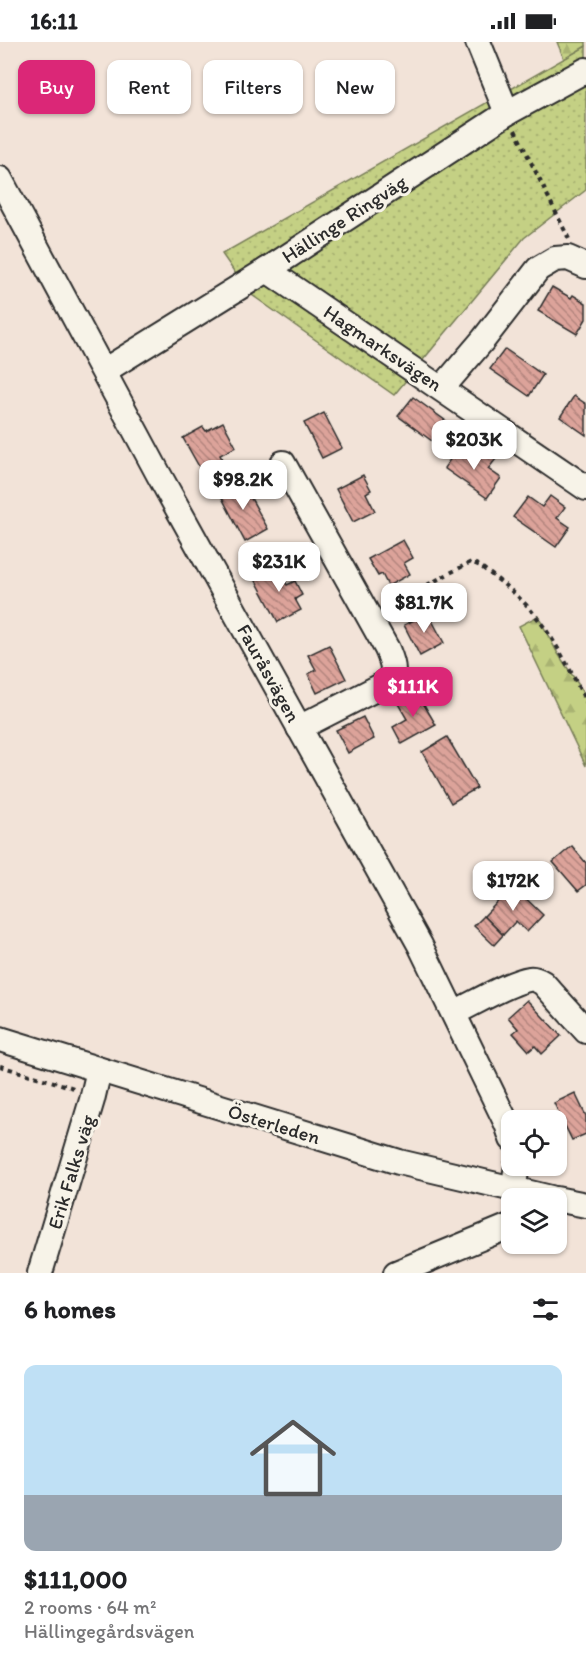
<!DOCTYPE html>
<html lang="en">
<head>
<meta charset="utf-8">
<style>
	body { margin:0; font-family:Itim,sans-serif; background:#f6f6f6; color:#202124; height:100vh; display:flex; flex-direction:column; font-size:22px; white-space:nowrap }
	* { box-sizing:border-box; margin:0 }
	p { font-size:20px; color:#757577 }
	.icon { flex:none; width:33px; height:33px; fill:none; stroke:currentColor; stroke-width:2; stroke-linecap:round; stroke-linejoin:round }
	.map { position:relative; height:1231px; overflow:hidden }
	.details { display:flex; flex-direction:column; background:#fff; flex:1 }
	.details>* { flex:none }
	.guide { position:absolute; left:18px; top:18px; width:550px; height:54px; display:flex; gap:12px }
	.buttons { position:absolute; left:501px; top:1068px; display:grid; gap:12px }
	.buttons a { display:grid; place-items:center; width:66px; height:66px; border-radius:12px; background:#fff; box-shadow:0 2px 4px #0004; font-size:30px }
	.price { position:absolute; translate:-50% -51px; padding:0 14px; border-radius:12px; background:#fff; color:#222; font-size:20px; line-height:39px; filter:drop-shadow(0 2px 3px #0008) }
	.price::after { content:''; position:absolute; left:50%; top:36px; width:18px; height:14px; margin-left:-9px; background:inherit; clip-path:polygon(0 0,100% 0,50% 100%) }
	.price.active { background:#db2777; color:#fff }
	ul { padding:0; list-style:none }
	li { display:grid; align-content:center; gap:12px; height:318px; padding:0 24px }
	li+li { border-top:2px solid #e0e0e0 }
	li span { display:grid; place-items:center; height:186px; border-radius:12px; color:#555 }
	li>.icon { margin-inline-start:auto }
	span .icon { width:108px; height:108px; fill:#fffc; stroke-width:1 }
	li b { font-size:26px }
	h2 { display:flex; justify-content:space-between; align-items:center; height:72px; padding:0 24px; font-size:26px }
	.tag { padding:0 21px; border-radius:12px; background:#fff; box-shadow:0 2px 4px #0004; font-size:21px; line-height:54px }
	.tag.active { background:#db2777; color:#fff }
	.status { display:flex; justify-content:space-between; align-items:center; height:42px; padding:0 30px; background:#fff; direction:ltr }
	.status svg { height:16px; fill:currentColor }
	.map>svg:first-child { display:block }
</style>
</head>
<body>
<div class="status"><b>16:11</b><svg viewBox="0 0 49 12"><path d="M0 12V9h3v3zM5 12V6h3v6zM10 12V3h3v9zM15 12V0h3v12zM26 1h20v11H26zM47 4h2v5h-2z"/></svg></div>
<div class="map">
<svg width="586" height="1231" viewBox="0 0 586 1231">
	<defs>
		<pattern id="grass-dots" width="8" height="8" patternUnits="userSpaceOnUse" patternTransform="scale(1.5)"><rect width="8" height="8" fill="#c4d084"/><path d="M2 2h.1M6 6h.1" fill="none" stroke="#a9b372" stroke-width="1.8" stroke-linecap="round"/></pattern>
		<pattern id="forest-firs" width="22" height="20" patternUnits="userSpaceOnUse" patternTransform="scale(1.5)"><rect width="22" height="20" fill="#c4d084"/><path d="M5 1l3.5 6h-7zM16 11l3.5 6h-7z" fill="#a9b372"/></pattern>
		<pattern id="building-back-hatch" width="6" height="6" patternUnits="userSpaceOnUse" patternTransform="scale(1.5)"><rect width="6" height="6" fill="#dca39a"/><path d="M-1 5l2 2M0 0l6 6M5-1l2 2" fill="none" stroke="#b3857e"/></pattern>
	</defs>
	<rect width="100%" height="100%" fill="#f2e3d8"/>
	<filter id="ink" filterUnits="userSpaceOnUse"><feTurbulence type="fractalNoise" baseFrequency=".0167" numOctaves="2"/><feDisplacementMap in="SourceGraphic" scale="12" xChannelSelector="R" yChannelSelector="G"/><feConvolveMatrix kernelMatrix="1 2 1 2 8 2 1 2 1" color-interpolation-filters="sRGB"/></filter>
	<g filter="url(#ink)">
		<!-- grass -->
		<polygon fill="url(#grass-dots)" stroke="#787e58" stroke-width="1.5" points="586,4 586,148 524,196 394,353 249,251 222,212"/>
		<!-- forest -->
		<g fill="url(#forest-firs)" stroke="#787e58" stroke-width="1.5">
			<polygon points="557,0 586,0 586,4 564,17"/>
			<polygon points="538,574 557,610 586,654 586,724 519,584"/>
		</g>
		<!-- building -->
		<g fill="url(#building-back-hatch)" stroke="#2b2b2b" stroke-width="1.5">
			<polygon points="552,245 571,256 573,253 586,261 586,277 577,292 538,269"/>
			<polygon points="505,307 543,333 529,354 490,327"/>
			<polygon points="574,354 586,362 586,393 560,375"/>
			<polygon points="413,355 446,379 432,399 398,374"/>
			<polygon points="324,371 342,406 322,416 304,381"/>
			<polygon points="223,380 236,405 220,413 222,417 201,428 183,396 203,385 206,389"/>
			<polygon points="458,406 473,417 480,406 496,417 488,427 501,436 487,456 444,426"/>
			<polygon points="363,433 371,448 366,451 375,469 353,480 336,447"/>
			<polygon points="241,438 268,487 245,500 219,450"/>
			<polygon points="550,454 565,465 557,476 570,485 556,505 513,475 528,455 542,465"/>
			<polygon points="403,498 413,516 404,521 410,532 388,544 382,532 378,534 368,517"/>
			<polygon points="276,522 287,543 295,539 302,553 295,557 301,568 278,580 253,533"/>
			<polygon points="428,571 444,601 420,614 404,583"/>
			<polygon points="329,603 346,637 317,651 308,632 316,628 308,613"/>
			<polygon points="416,649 436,683 402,702 393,685 407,677 397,660"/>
			<polygon points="363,675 374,697 348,711 336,688"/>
			<polygon points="447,695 477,746 451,761 422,710"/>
			<polygon points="572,804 586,821 586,843 578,849 553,820"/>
			<polygon points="513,844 543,873 527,890 516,879 503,893 484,874"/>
			<polygon points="484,874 503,893 494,903 474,884"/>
			<polygon points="527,958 561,994 542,1012 535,1004 529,1009 513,991 518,987 508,975"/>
			<polygon points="575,1051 586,1074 586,1092 572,1098 554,1061"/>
		</g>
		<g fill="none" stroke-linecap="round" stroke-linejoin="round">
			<!-- minor casing -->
			<g stroke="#2b2b2b" stroke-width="28">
				<g id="minor">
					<polyline points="478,0 507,71"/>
					<polyline points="0,137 159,433 420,903 507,1082 512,1097"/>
					<polyline points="267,228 586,446"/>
					<polyline points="104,329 267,228 507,71 586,28"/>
					<polyline points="442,346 483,298 538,227 555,217 568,216 586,224"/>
					<path d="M 283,421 L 387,607 C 393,622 398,631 383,643 L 299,686"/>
					<path d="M 454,971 C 473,962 510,940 529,937 C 534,936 538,938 543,941 L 586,989"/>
					<polyline points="0,997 399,1120 551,1156"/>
					<polyline points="513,1148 517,1124"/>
					<polyline points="556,1157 586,1163"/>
					<polyline points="40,1231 92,1058 99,1028"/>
					<polyline points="396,1231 512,1183"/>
				</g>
			</g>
			<!-- path -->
			<g stroke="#2b2b2b" stroke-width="4" stroke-dasharray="4.5 4.5" stroke-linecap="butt">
				<polyline points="515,88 569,197"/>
				<path d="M 387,564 L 471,520 L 480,524 C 497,537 516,551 530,567 C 554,595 570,627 586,660"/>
				<polyline points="0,1024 74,1046"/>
			</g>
			<!-- minor -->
			<use href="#minor" stroke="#f7f3e8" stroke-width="24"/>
		</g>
	</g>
	<g text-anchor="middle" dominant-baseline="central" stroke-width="6" stroke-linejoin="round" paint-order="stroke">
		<!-- street labels -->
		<g font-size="20" fill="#2b2b2b" stroke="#f7f3e8">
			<text transform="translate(344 177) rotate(-33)">Hällinge Ringväg</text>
			<text transform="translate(383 306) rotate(34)">Hagmarksvägen</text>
			<text transform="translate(269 631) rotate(61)">Fauråsvägen</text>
			<text transform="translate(274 1082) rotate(17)">Österleden</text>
			<text transform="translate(71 1130) rotate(-73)">Erik Falks väg</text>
		</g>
	</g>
</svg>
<div class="buttons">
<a><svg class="icon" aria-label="locate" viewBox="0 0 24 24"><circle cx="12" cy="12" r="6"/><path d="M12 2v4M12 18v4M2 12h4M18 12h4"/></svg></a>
<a><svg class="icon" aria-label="layers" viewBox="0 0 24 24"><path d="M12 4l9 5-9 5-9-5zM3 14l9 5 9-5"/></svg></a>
</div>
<b class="price" style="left:474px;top:429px">$203K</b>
<b class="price" style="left:243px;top:469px">$98.2K</b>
<b class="price" style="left:279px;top:551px">$231K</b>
<b class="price" style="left:424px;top:592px">$81.7K</b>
<b class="price active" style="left:413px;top:676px">$111K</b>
<b class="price" style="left:513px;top:870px">$172K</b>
<div class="guide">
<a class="tag active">Buy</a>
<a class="tag">Rent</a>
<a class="tag">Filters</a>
<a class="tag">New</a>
</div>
</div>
<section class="details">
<h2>6 homes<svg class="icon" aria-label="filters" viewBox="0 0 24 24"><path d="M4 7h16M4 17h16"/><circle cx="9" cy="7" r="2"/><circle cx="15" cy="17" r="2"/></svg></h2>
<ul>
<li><span style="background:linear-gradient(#bfe0f5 70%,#9aa5b1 0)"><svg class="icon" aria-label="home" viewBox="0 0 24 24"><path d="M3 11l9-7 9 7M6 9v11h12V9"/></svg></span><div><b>$111,000</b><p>2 rooms · 64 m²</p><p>Hällingegårdsvägen</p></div></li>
</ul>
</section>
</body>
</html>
